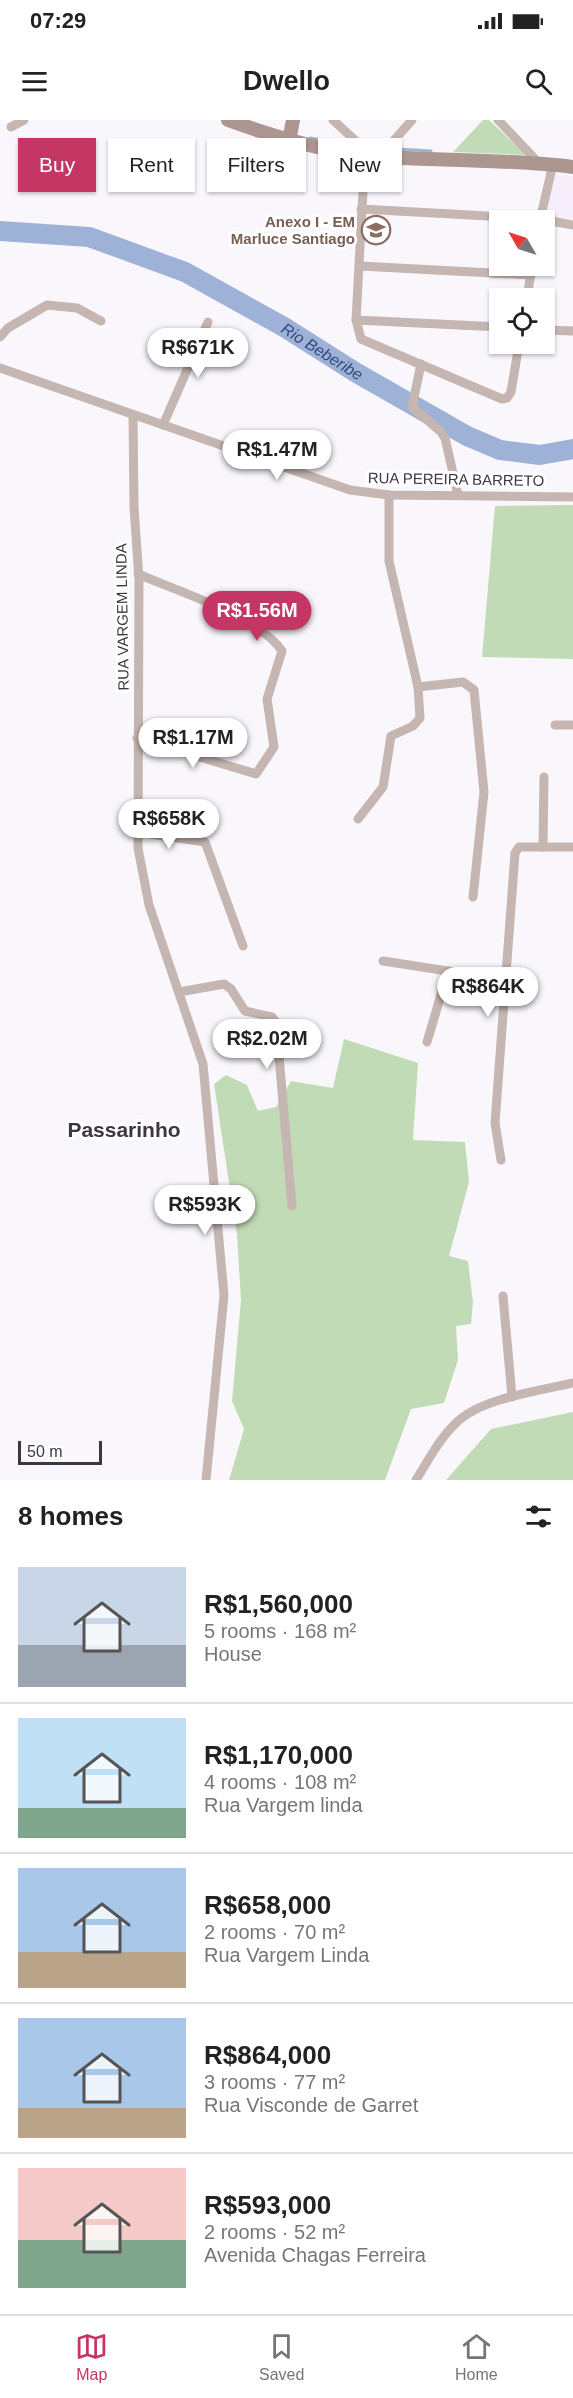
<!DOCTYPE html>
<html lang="en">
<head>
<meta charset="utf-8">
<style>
	body { margin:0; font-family:Arial,sans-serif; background:#f2f2f2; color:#222; height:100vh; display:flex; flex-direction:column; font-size:22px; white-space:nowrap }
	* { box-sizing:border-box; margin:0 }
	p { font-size:20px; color:#767676 }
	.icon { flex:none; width:33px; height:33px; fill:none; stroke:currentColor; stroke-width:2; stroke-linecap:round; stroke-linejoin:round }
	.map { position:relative; height:1360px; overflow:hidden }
	.sheet { display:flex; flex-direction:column; background:#fff; flex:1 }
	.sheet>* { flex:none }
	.banner { position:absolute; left:18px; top:18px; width:537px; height:54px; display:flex; gap:12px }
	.needle { width:39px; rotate:309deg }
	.fabs { position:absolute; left:489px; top:90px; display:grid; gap:12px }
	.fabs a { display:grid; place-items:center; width:66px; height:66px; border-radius:0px; background:#fff; box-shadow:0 2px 4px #0004; font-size:30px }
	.scale { position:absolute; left:18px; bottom:15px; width:84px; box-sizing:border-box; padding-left:6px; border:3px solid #3d3640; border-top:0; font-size:16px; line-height:21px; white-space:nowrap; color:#3d3640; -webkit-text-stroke:4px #fff; paint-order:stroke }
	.price { position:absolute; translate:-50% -51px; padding:0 14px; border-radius:21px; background:#fff; color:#222; font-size:20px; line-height:39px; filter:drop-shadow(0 2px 3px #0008) }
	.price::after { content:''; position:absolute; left:50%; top:36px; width:18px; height:14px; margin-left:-9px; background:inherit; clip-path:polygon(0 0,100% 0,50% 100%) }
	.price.on { background:#c43663; color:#fff }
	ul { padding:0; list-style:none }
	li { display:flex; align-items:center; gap:18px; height:150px; padding:0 18px }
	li+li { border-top:2px solid #e0e0e0 }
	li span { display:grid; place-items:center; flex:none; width:168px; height:120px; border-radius:0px; color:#555 }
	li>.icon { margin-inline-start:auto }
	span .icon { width:72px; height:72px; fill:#fffc; stroke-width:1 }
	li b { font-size:26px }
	h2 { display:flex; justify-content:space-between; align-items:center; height:72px; padding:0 18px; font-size:26px }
	.chip { padding:0 21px; border-radius:0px; background:#fff; box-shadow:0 2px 4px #0004; font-size:21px; line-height:54px }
	.chip.on { background:#c43663; color:#fff }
	.status { display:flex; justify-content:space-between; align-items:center; height:42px; padding:0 30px; background:#fff; direction:ltr }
	.status svg { height:16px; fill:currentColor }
	header { display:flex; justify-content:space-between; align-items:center; height:78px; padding:0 18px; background:#fff; font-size:27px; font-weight:600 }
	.tabs { display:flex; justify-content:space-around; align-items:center; height:84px; border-top:2px solid #e0e0e0; background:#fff; font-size:16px; color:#767676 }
	.tabs a { display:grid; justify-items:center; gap:3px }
	.tabs .on { color:#c43663 }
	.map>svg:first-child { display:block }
</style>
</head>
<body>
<div class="status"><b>07:29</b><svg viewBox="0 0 49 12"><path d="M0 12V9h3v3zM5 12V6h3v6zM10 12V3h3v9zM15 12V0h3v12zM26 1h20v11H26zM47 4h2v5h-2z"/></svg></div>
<header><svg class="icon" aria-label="menu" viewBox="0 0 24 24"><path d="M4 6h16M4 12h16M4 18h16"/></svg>Dwello<svg class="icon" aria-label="search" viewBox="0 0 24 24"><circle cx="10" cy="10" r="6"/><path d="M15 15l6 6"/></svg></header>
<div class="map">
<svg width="573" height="1360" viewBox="0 0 573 1360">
	<rect width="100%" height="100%" fill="#faf7fc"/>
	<!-- built -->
	<g fill="#f7eefb">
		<polygon points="555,55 573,57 573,103 546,98"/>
		<polygon points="375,97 388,98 388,121 364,120 365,99 375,99"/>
	</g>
	<!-- green -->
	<g fill="#c2dbb7">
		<polygon points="483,0 489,0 526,35 453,32"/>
		<polygon points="573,385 573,539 482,537 495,386"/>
		<polygon points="344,919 418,943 413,1020 465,1022 469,1062 449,1136 468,1141 473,1182 471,1204 456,1206 458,1240 444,1283 411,1289 385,1360 229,1360 244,1309 232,1281 241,1180 237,1115 214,964 226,955 247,965 258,991 276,987 291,961 333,968"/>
		<polygon points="573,1292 573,1360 446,1360 491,1309"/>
	</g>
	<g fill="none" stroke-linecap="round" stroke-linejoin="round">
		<!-- stream -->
		<g stroke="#9eb2d8" stroke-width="3">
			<polyline points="310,18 354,25"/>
			<polyline points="398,29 431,31"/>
		</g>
		<!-- river -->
		<path stroke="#9eb2d8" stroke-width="20" id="s1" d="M 0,111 L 89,117 L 185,152 L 284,207 L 355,252 L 467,316 L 500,330 L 540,335 L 573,329"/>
		<!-- street -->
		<g stroke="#c5b6b1" stroke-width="9">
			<polyline points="333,0 371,35"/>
			<polyline points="498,0 538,42"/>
			<polyline points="11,7 24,0"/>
			<polyline points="365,35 356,200 361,219 502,279 507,278 511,272 519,224"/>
			<polyline points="381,35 412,0"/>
			<polyline points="361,89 540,99 573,105"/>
			<polyline points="540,100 553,44"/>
			<polyline points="360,146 531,155"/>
			<polyline points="527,178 532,146"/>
			<polyline points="356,200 500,207"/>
			<polyline points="544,210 573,211"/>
			<polyline points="0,217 8,208 47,185 77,188 101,201"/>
			<polyline points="421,244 412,287 440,311 445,318 458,375"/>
			<polyline points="0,248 350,370 389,375 573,377"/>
			<polyline points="133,295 134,387 139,459 138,728 149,785 203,944 224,1175 206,1360"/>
			<polyline points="163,305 208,202"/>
			<polyline points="418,567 463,562 474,570 484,672 473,777"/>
			<polyline points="555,605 573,605"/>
			<path d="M 137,618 L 256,654 L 274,627 L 267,579 L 282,531 C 260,497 177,471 138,454"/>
			<polyline points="358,699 383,667 391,616 413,606 420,598 418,567 389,441 389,375"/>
			<polyline points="137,712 205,722 243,826"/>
			<polyline points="543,727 544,657"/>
			<polyline points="383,841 506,860"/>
			<polyline points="179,872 224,864 231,869 245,891 272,897 276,902 292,1086"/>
			<polyline points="427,922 448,851"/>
			<polyline points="501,1040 495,1003 515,733 519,727 573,727"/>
			<polyline points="503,1176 512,1277"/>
			<path d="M 416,1360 C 428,1341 439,1319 456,1303 C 481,1278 539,1271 573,1263"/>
		</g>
		<!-- secondary -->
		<g stroke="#ac968f" stroke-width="14">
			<path d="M 228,0 C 272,16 315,29 362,35 C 432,42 503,38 573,47"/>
			<polyline points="289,21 293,0"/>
		</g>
	</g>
	<!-- icons -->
	<defs>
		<g id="school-ring" transform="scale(1.5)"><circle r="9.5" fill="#fff" stroke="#8d6e63" stroke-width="1.5"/><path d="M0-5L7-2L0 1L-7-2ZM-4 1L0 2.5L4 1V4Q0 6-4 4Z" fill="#8d6e63"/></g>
	</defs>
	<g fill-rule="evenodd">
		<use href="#school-ring" x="376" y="110"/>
	</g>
	<g text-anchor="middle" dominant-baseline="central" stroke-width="6" stroke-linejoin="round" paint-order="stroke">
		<!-- education labels -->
		<g font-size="15" font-weight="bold" fill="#785e54" stroke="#fff" text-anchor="end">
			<text x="355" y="101">Anexo I - EM<tspan x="355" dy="17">Marluce Santiago</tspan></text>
		</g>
		<!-- street labels -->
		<g font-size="15" fill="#3d3640" stroke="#fff">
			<text transform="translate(456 359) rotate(1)">RUA PEREIRA BARRETO</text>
			<text transform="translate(122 497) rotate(-91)">RUA VARGEM LINDA</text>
		</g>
		<!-- water labels -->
		<g font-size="16" font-style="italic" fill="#324a7c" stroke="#fff">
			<text stroke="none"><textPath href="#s1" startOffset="350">Rio Beberibe</textPath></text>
		</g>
		<!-- district labels -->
		<g font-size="21" font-weight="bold" fill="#3d3640" stroke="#fff">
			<text x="124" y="1009">Passarinho</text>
		</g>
	</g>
</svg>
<div class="fabs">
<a><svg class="needle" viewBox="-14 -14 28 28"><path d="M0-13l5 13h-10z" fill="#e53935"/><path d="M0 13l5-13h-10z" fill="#767676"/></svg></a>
<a><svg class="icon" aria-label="locate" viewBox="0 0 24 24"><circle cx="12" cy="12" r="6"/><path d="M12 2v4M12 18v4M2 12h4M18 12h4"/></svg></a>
</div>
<div class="scale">50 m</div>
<b class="price" style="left:198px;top:259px">R$671K</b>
<b class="price" style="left:277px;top:361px">R$1.47M</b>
<b class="price on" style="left:257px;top:522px">R$1.56M</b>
<b class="price" style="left:193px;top:649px">R$1.17M</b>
<b class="price" style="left:169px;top:730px">R$658K</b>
<b class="price" style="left:488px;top:898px">R$864K</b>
<b class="price" style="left:267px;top:950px">R$2.02M</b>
<b class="price" style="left:205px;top:1116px">R$593K</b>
<div class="banner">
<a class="chip on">Buy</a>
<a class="chip">Rent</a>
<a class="chip">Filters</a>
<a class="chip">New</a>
</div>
</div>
<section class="sheet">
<h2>8 homes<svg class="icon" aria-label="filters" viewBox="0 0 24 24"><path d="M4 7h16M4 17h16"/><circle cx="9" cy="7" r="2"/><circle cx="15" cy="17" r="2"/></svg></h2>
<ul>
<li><span style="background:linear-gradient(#c9d6e8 65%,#9aa5b1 0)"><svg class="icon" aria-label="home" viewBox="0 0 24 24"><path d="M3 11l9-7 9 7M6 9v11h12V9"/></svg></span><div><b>R$1,560,000</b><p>5 rooms · 168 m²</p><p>House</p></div></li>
<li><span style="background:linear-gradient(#bfe0f5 75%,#7fa58c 0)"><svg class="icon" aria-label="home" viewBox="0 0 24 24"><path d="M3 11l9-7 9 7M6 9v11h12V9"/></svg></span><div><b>R$1,170,000</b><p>4 rooms · 108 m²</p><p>Rua Vargem linda</p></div></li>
<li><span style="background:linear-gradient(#a9c7e8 70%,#b9a48a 0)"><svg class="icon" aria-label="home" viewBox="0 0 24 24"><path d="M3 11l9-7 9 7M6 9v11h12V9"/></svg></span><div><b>R$658,000</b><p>2 rooms · 70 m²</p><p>Rua Vargem Linda</p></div></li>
<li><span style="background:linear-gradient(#a9c7e8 75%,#b9a48a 0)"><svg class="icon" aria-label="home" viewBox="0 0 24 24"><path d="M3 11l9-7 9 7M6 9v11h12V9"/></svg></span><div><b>R$864,000</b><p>3 rooms · 77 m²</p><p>Rua Visconde de Garret</p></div></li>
<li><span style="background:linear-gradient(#f6c9c9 60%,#7fa58c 0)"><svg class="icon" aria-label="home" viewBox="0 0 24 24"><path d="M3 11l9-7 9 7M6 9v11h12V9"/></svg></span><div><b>R$593,000</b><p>2 rooms · 52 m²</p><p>Avenida Chagas Ferreira</p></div></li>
</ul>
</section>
<nav class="tabs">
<a class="on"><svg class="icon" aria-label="map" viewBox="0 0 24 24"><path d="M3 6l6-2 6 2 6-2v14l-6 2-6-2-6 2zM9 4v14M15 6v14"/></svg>Map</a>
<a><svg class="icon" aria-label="saved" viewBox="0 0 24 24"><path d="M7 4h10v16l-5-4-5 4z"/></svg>Saved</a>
<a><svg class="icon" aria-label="home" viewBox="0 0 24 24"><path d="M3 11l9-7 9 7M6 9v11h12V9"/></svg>Home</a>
</nav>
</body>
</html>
